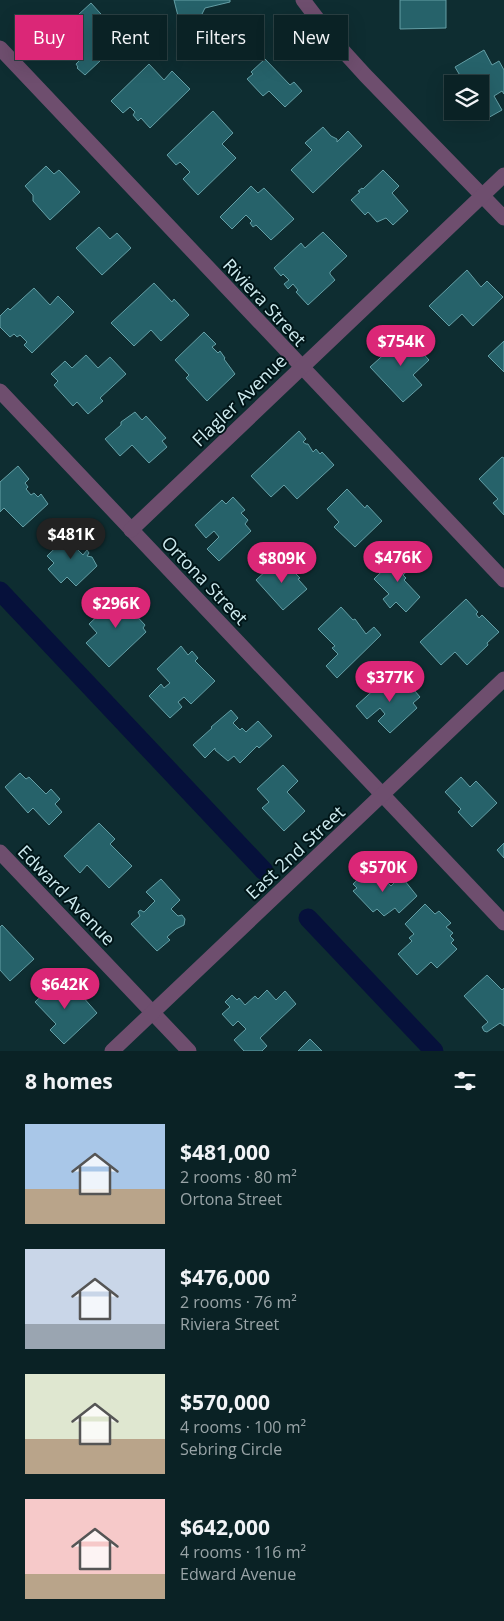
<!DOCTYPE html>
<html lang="en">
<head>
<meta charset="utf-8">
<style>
	body { margin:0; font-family:"Open Sans",sans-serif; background:#132a2d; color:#f1f3f6; height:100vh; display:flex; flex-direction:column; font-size:19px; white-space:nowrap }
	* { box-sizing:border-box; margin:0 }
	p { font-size:16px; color:#99a4a7 }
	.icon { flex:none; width:28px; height:28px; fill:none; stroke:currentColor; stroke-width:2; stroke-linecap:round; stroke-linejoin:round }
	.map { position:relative; height:1051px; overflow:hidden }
	.side { display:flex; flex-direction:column; background:#0a2225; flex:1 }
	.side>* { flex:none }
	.hud { position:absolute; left:15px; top:15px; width:475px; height:45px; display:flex; gap:10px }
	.tools { position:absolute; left:444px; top:75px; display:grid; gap:10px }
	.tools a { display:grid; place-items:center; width:45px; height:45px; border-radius:0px; background:#0a2225; box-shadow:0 5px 20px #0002,0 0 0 1px #2a3f42; font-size:25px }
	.price { position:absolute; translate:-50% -42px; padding:0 11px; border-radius:18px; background:#db2777; color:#fff; font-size:16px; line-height:32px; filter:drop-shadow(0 1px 2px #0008) }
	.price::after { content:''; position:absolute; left:50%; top:30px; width:15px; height:11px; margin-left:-8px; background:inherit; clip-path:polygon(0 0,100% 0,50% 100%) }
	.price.selected { background:#222; color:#fff }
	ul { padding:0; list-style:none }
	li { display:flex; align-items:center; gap:15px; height:125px; padding:0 25px }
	li span { display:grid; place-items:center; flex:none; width:140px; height:100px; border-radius:0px; color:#555 }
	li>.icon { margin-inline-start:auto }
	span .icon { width:60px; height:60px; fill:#fffc; stroke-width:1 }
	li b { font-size:21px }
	h2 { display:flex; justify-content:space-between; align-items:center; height:60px; padding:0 25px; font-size:21px }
	.tag { padding:0 18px; border-radius:0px; background:#0a2225; box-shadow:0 5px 20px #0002,0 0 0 1px #2a3f42; font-size:18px; line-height:45px }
	.tag.selected { background:#db2777; color:#fff }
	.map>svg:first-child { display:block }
</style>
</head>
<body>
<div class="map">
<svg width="504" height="1051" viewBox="0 0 504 1051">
	<rect width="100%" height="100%" fill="#0e2d31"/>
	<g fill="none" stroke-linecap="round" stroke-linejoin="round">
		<!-- canal -->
		<g stroke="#06113b" stroke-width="19">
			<polyline points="0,591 264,871"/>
			<polyline points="308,918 434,1051"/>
		</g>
	</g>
	<!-- building -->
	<g fill="#26626a" stroke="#649fa6">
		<polygon points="174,0 230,0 230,2 205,8 202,14 206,30 183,36"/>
		<polygon points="400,0 446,0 446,28 400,29"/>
		<polygon points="91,3 109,23 116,16 131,32 85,75 77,68 78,67 76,64 79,61 69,50 64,55 51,40"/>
		<polygon points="484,50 492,65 499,61 504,70 504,94 502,91 494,96 502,110 486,119 480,109 480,84 465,84 455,67"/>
		<polygon points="265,59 290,85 294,82 302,91 285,107 269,91 263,96 247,79 253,74 251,72"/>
		<polygon points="149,64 164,80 172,71 190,89 150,128 141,118 138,121 133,115 135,112 130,107 123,113 111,101"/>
		<polygon points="213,111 233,133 222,144 236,158 198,195 183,179 190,172 180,162 176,165 167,155"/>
		<polygon points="323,127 331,136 337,139 337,142 348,131 362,146 313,193 291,170 312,150 305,143"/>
		<polygon points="46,166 54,174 59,170 80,192 50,220 33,201 33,195 25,186"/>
		<polygon points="383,170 399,186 392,193 408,211 393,225 386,218 377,222 368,212 365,215 351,200 360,192 358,191 362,188 363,189"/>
		<polygon points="251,186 258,193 264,188 294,219 271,240 256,225 253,227 250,223 252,221 246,215 232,229 220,217"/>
		<polygon points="99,227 110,239 117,233 131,248 102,275 76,248"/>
		<polygon points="323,232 347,256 330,272 330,274 335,280 308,305 296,292 298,290 293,284 288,289 284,284 289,280 283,274 281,276 274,268 301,243 305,248"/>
		<polygon points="467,270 481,287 487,281 503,297 473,326 462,314 449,326 429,306"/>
		<polygon points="154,283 172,302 174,299 189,315 161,341 151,330 134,346 111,323"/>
		<polygon points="34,288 50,305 58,296 74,312 32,353 24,345 27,342 20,335 17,337 14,334 10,337 0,327 0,316 8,308 10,310"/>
		<polygon points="204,332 216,344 212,347 218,353 220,351 225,358 224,359 235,374 207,401 186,378 189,375 175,360"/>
		<polygon points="403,332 429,360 413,375 422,385 403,402 370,367 389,350 387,347"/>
		<polygon points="504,341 504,372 488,356"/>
		<polygon points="86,355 98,368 110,357 126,374 100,398 103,401 88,414 77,402 73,406 54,385 58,381 51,374 65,361 72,368"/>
		<polygon points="135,412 142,420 146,416 166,438 162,441 167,447 149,463 132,445 120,456 105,439 121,425 121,422"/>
		<polygon points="299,431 306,439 303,442 306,444 308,444 313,452 316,449 320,454 322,452 334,465 297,499 284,485 271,497 251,476"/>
		<polygon points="502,457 504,458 504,515 493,503 498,499 479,479"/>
		<polygon points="18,466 29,479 25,483 28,487 26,489 31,495 34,493 38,497 41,494 48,504 23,527 4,508 0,512 0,482"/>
		<polygon points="347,489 365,508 367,505 382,521 355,547 334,527 339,522 327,509"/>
		<polygon points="233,497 245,510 241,513 248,520 245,524 251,531 219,561 207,549 219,537 214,531 206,538 195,525 222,500 226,504"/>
		<polygon points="76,528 87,541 78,550 83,555 87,550 89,553 87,556 92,557 97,566 76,586 67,577 61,583 48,569 54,563 47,556"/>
		<polygon points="403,551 415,564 403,575 406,578 404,580 420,597 406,612 396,602 390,608 383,599 389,594 374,579"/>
		<polygon points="280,558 300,578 298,579 307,589 283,610 256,580"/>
		<polygon points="125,589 138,602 130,609 145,625 143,628 146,632 109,667 86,643 97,633 89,624 105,609 104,607 106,605 108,606"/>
		<polygon points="466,599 478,612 476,614 479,618 482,615 499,632 487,643 488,645 467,665 455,652 441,665 420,642"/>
		<polygon points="341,607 353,620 355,619 366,634 374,627 381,635 337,678 326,666 338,654 332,648 335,646 318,629"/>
		<polygon points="181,646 188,655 192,651 198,658 195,661 215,681 191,704 184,697 178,702 182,707 170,718 149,696 161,684 164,688 170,683 157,669"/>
		<polygon points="389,676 395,684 399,681 405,688 409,684 420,697 413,703 417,708 390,733 378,721 385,714 380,708 367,719 356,706"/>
		<polygon points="231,710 238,718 233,723 240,730 242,728 246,732 258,721 272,736 259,748 257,746 240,763 234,756 228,761 215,750 215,748 205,758 193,745 212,728 211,727"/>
		<polygon points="283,765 298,781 287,792 305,811 284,831 262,808 269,802 257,789"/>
		<polygon points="20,773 26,779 29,777 46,794 51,789 60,799 55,804 62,812 49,825 33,808 28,813 5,787"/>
		<polygon points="461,777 470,787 476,781 497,803 472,827 458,812 461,809 445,792"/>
		<polygon points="99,823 115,839 110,844 132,866 109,888 87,865 80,873 64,856"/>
		<polygon points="504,843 504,858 497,850"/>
		<polygon points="371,867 386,883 387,882 391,886 401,876 417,896 399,913 395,908 384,916 377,909 373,912 353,891 357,888 353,884"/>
		<polygon points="161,879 180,900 171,909 178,916 182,915 185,919 184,925 176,929 167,937 170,940 157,951 131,924 140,916 138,912 140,910 144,912 155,901 146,892"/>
		<polygon points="425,904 435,914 439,911 451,923 446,927 453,933 450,936 454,940 451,943 457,949 437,968 431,962 417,975 398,954 412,941 409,938 414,934 405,924"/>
		<polygon points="2,925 34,959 10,981 0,970 0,927"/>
		<polygon points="487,975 502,990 504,988 504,1026 500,1023 487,1032 484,1031 482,1027 488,1022 464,996"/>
		<polygon points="63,976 70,984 66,989 74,994 75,997 78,1000 82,996 97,1013 64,1044 50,1030 56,1024 35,1002"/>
		<polygon points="267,990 276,1000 285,991 296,1004 260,1038 267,1046 262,1051 244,1051 234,1040 246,1029 238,1021 233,1026 222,1014 230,1007 225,1002 232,995 237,1000 239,998 245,1005 255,996 258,999"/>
		<polygon points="310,1039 322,1051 298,1051"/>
	</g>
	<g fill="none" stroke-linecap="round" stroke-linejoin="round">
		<!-- minor -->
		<g stroke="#6e4e6e" stroke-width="15">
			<polyline points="303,0 335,42 365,75 504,218"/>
			<polyline points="0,48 504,580"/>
			<polyline points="0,391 504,923"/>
			<polyline points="131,530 504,175"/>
			<polyline points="0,852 189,1051"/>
			<polyline points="112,1051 504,679"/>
		</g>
	</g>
	<g text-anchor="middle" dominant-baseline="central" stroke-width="4" stroke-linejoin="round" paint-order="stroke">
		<!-- street labels -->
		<g font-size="18" fill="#ceebef" stroke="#001518">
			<text transform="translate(265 302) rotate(47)">Riviera Street</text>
			<text transform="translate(239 400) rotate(-44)">Flagler Avenue</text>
			<text transform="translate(205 580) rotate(46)">Ortona Street</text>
			<text transform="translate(295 852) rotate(-43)">East 2nd Street</text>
			<text transform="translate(67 895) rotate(46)">Edward Avenue</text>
		</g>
	</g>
</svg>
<div class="tools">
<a><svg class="icon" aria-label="layers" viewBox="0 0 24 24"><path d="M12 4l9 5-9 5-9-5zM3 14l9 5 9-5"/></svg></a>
</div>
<b class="price" style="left:401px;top:367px">$754K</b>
<b class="price selected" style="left:71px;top:560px">$481K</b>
<b class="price" style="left:398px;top:583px">$476K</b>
<b class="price" style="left:282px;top:584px">$809K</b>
<b class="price" style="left:116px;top:629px">$296K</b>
<b class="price" style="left:390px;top:703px">$377K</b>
<b class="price" style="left:383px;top:893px">$570K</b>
<b class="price" style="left:65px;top:1010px">$642K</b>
<div class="hud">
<a class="tag selected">Buy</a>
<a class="tag">Rent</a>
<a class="tag">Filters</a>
<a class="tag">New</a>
</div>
</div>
<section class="side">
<h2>8 homes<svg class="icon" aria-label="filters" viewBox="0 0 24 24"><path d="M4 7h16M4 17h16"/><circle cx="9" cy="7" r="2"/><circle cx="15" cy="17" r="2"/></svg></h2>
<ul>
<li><span style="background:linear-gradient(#a9c7e8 65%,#b9a48a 0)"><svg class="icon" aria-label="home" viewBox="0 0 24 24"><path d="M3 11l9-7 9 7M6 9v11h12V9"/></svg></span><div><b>$481,000</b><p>2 rooms · 80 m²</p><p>Ortona Street</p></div></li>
<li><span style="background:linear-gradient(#c9d6e8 75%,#9aa5b1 0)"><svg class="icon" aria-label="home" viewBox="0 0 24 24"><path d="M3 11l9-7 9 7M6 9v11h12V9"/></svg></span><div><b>$476,000</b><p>2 rooms · 76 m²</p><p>Riviera Street</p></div></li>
<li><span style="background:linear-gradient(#dfe7d0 65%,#b9a48a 0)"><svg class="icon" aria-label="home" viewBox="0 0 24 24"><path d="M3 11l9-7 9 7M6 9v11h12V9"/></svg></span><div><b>$570,000</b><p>4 rooms · 100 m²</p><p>Sebring Circle</p></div></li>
<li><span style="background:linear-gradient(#f6c9c9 75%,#b9a48a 0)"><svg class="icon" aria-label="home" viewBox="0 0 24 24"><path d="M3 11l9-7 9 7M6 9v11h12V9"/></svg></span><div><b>$642,000</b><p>4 rooms · 116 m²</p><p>Edward Avenue</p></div></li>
</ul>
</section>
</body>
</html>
